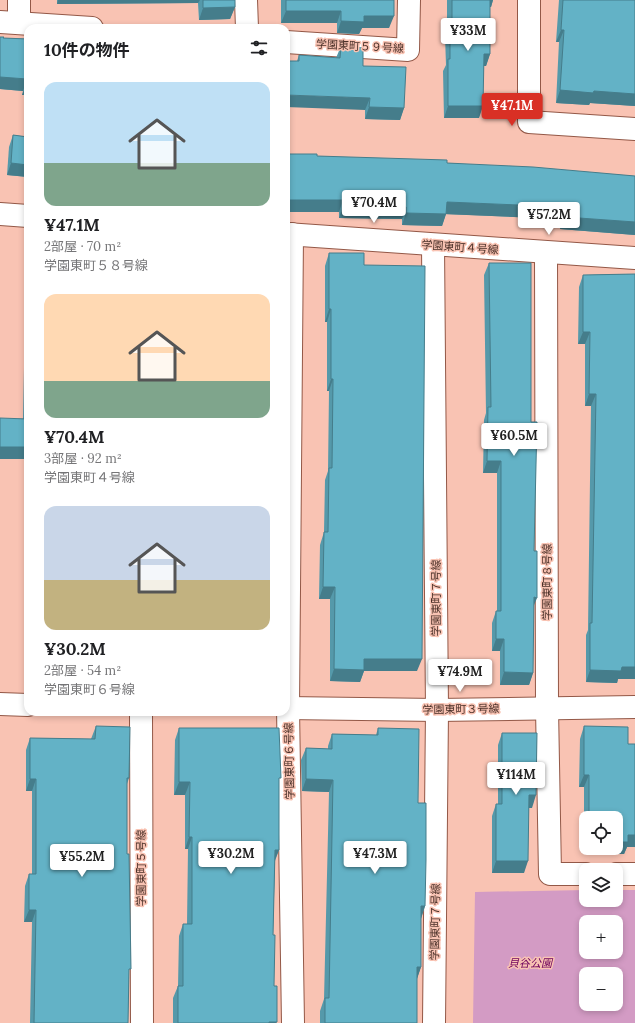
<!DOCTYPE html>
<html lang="ja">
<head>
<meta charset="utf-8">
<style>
	body { margin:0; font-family:Lora,"Noto Sans JP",serif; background:#f6f6f6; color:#202124; height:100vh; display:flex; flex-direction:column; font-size:15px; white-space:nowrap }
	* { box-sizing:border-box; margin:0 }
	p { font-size:13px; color:#757577 }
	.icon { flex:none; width:22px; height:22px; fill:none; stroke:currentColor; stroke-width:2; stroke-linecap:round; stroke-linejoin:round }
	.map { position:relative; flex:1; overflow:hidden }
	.drawer { position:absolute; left:24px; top:24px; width:266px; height:692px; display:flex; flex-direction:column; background:#fff; border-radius:12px; box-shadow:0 2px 6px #0003 }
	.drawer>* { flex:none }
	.fabs { position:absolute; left:579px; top:811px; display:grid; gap:8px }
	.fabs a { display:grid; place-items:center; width:44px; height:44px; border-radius:8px; background:#fff; box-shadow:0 2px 6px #0003; font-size:20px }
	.price { position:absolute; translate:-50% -34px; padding:0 9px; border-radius:4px; background:#fff; color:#222; font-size:13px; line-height:26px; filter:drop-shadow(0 1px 2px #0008) }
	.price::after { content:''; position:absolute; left:50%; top:24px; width:12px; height:9px; margin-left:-6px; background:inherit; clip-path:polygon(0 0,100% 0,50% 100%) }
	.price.selected { background:#d93025; color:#fff }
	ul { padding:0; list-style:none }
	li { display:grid; align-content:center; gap:8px; height:212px; padding:0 20px }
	li span { display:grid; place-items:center; height:124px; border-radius:12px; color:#555 }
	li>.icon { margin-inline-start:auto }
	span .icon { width:72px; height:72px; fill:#fffc; stroke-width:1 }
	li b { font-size:17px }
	h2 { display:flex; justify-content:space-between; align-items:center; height:48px; padding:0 20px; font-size:17px }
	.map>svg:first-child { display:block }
</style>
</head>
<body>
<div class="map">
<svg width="635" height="1023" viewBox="0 0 635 1023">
	<rect width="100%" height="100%" fill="#f9c3b3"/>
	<!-- green -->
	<path fill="#d39bc4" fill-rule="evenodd" d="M 586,890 L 586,900 L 616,900 L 616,890 L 635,890 L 635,1023 L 473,1023 L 475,892 ZM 586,922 L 616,922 L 616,952 L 586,952 ZM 586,974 L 616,974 L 616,1004 L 586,1004 Z"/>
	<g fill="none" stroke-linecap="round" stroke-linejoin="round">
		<!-- minor casing -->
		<g stroke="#935847" stroke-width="24">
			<g id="minor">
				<polyline points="19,0 19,23"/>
				<polyline points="246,0 247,28"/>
				<polyline points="529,0 529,122 635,129"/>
				<polyline points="0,22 92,28"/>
				<polyline points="286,42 408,50 409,0"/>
				<polyline points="0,214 28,216"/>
				<polyline points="286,234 635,258"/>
				<polyline points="292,234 288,708 293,1023"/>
				<polyline points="433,245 437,710 434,1023"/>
				<polyline points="546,253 547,708 550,874 586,874"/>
				<polyline points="0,704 28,705"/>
				<polyline points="286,708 437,710 635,707"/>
				<polyline points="141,712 142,1023"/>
				<polyline points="616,874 635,874"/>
			</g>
		</g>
		<!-- minor -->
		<use href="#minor" stroke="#fff" stroke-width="22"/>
	</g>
	<!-- wall -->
	<g fill="#59a" fill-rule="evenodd">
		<polygon points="57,0 235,0 235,7 230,19 199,20 198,3 57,4"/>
		<polygon points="281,0 394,0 389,28 362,28 359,34 337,33 337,23 281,23"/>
		<polygon points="447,0 493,0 491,7 490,7 490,54 486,66 484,66 479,118 444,118 443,71 446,65 445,36 447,31"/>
		<polygon points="559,0 635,0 635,106 590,103 589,105 556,103 559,42 556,42"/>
		<polygon points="0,37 3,38 28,39 28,95 22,95 23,91 0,89"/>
		<polygon points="341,46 363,66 404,108 400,120 365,119 365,110 297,61 299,55 336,58"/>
		<polygon points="13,135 28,137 28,177 7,175 9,147"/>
		<polygon points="286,154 317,156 447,163 635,176 635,235 560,229 561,219 446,214 442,226 402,225 402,219 339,218 339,212 286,212"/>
		<polygon points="329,253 364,265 417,671 364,671 360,682 330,681 330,599 319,599 320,545 324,532 325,480 328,471 329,391 327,391 327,322 325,322 325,266"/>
		<polygon points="489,263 531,422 534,551 533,673 529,685 500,685 500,651 492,651 492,623 496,611 497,611 497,473 483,473 484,420 486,413 484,275"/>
		<polygon points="635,274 635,679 618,679 617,683 586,682 586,635 588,630 591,406 585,406 585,344 578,344 579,287 583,275"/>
		<polygon points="28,282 28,486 27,486 28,459 23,419 24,368 27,361"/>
		<polygon points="96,726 129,778 127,784 127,854 129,974 128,1023 30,1023 32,922 24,922 25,886 29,874 32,874 32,791 26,791 26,750 30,738 91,739"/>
		<path d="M 584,726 L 627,847 L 624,854 L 584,854 L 584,787 L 579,787 L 580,739 ZM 586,818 L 616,818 L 616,848 L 586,848 Z"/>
		<polygon points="179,728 279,784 279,850 275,861 273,935 274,986 276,1023 173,1023 173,998 178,986 179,936 183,924 187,924 188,849 185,849 185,795 174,795 175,740"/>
		<polygon points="378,728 418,803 425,906 421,918 421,967 417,978 417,1023 320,1023 320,1011 324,999 329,792 302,791 301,760 306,748 328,749 328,746 332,734 376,735"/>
		<polygon points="502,733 532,808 529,808 524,873 492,873 492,816 496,804 498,804 498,745"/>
	</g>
	<!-- shaded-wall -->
	<g fill="#457d8b">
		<polygon points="58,0 200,0 198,3 57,4"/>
		<polygon points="488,0 493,0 491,7 486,7"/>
		<polygon points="235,7 230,19 199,20 203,8"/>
		<polygon points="286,11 341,11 337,23 281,23"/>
		<polygon points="364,16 394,16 389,28 362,28 359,34 337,33 341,21"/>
		<polygon points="561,30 564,30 559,42 556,42"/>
		<polygon points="484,54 490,54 486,66 479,66"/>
		<polygon points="0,77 27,79 23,91 0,89"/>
		<polygon points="27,84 28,84 28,95 22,95"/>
		<polygon points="560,90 594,91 635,94 635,106 590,103 589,105 556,103"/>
		<polygon points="286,95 370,98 365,110 286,107"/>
		<polygon points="448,106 483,106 479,118 444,118"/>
		<polygon points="369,107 404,108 400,120 365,119"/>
		<polygon points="11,163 28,165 28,177 7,175"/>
		<polygon points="286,200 343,200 339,212 286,212"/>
		<polygon points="447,202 566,207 561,219 442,214"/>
		<polygon points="343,206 406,207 402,219 339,218"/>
		<polygon points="406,213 446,214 442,226 402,225"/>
		<polygon points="565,217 635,222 635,235 560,229"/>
		<polygon points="329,309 331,309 327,322 325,322"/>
		<polygon points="583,332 590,332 585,344 578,344"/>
		<polygon points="331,379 333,379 329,391 327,391"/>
		<polygon points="589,394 596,394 591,406 585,406"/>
		<rect x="0" y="447" width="28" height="12"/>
		<polygon points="487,461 501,461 497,473 483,473"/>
		<polygon points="323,587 335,587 330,599 319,599"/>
		<polygon points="534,597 537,598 532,610"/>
		<polygon points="496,639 504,639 500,651 492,651"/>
		<polygon points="364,659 422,659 417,671 364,671 360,682 330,681 334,669"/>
		<polygon points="622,667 635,667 635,679 618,679 617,683 586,682 590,670"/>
		<polygon points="504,672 533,673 529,685 500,685"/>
		<polygon points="584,775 589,775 584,787 579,787"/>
		<polygon points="30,779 36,779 32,791 26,791"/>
		<polygon points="306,779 333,780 329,792 302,791"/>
		<polygon points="179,782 190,782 185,795 174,795"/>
		<polygon points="529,795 536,795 532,808 525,808"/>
		<polygon points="628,835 635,835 635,847 627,847 624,854 584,854 586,848 616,848 616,842"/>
		<polygon points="189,837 192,837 188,849 185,849"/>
		<polygon points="275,850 279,850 274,862"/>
		<polygon points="496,861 528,861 524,873 492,873"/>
		<polygon points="421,906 425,906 421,919"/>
		<polygon points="29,910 36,910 32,922 24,922"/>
		<polygon points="417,967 421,967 417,979"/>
		<polygon points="269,1022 277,1022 276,1023 269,1023"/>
	</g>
	<!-- building -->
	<g fill="#63b2c6" stroke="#457d8b">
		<polygon points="203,0 235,0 235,7 203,8"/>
		<polygon points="286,0 394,0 394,16 364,16 364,22 341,21 341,11 286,11"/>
		<polygon points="452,0 490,0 490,54 484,54 483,106 448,106 448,59 450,59 450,24 452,24"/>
		<polygon points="563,0 635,0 635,94 594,91 593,93 560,90 564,30 561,30"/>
		<polygon points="0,37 4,37 3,38 28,39 28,84 27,84 27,79 0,77"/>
		<polygon points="341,46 363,48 363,66 406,67 404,108 369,107 370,98 286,95 286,61 299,61 299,55 340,58"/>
		<polygon points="13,135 28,137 28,165 11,163"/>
		<polygon points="286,154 317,154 317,156 447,160 447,163 533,167 635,176 635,222 565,217 566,207 447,202 446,214 406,213 406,207 343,206 343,200 286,200"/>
		<polygon points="329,253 364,253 364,265 425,266 422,659 364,659 364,670 334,669 335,587 323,587 324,532 328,532 329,468 332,468 333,379 331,379 331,309 329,309"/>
		<polygon points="489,263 531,263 531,422 537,422 534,551 537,551 537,598 534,597 533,673 504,672 504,639 496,639 496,611 501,611 501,461 487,461 488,407 491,407"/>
		<polygon points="635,274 635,667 622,667 621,671 590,670 590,623 592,623 596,394 589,394 590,332 583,332 583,275"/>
		<polygon points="28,392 28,447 0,447 0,418 28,419"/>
		<polygon points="96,726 130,727 129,778 127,778 127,854 129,854 131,969 129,969 128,1023 34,1023 36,910 29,910 29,874 36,874 36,779 30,779 30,738 95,739"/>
		<polygon points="584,726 628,727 628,744 635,744 635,835 628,835 628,842 616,842 616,818 589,818 589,775 584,775"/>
		<polygon points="179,728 279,728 281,778 279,778 279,850 275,850 273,935 275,935 274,986 277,986 277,1022 269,1022 269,1023 178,1023 178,986 183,986 183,924 192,924 192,837 189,837 190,782 179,782"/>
		<polygon points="378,728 419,729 418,803 426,803 426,860 425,906 421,906 421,967 417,967 417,1023 325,1023 325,998 329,998 333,780 306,779 306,748 332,749 332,734 378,735"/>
		<polygon points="502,733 537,733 536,795 529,795 528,861 496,861 496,804 502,804"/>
	</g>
	<g text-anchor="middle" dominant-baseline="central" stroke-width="3" stroke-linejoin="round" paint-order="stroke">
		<!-- street labels -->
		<g font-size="11" fill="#4b3129" stroke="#f9c3b3">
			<text transform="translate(360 46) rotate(3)">学園東町５９号線</text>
			<text transform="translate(460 247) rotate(4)">学園東町４号線</text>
			<text transform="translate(547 582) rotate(-90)">学園東町８号線</text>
			<text transform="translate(436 598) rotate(-90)">学園東町７号線</text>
			<text transform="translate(461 709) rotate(-1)">学園東町３号線</text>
			<text transform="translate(289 761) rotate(-91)">学園東町６号線</text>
			<text transform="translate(141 868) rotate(-90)">学園東町５号線</text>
			<text transform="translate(435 922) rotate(-89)">学園東町７号線</text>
		</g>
		<!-- park labels -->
		<g font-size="11" font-style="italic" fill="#6d005d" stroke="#f9c3b3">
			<text x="530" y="963">貝谷公園</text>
		</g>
	</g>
</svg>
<div class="fabs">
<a><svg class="icon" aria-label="locate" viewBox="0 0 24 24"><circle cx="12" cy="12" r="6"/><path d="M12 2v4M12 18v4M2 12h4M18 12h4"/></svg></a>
<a><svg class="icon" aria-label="layers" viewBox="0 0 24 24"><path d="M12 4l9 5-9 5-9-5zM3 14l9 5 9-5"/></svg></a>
<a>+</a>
<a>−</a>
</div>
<b class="price" style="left:468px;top:52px">¥33M</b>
<b class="price selected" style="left:512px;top:127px">¥47.1M</b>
<b class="price" style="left:374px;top:224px">¥70.4M</b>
<b class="price" style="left:549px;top:236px">¥57.2M</b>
<b class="price" style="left:514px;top:457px">¥60.5M</b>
<b class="price" style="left:460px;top:693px">¥74.9M</b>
<b class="price" style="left:516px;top:796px">¥114M</b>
<b class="price" style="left:231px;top:875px">¥30.2M</b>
<b class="price" style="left:375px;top:875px">¥47.3M</b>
<b class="price" style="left:82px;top:878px">¥55.2M</b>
<section class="drawer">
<h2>10件の物件<svg class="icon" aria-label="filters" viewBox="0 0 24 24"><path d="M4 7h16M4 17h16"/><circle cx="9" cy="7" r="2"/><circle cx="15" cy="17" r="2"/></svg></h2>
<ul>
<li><span style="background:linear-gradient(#bfe0f5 65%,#7fa58c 0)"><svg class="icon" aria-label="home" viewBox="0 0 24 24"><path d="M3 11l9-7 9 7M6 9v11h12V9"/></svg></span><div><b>¥47.1M</b><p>2部屋 · 70 m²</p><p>学園東町５８号線</p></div></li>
<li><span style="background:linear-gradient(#ffd9b3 70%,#7fa58c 0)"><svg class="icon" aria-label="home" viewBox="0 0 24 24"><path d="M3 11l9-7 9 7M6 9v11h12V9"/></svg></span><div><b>¥70.4M</b><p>3部屋 · 92 m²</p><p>学園東町４号線</p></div></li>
<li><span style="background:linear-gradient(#c9d6e8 60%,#c2b280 0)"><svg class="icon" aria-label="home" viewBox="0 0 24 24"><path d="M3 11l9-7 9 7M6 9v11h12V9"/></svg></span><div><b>¥30.2M</b><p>2部屋 · 54 m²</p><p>学園東町６号線</p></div></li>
</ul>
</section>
</div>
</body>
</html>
